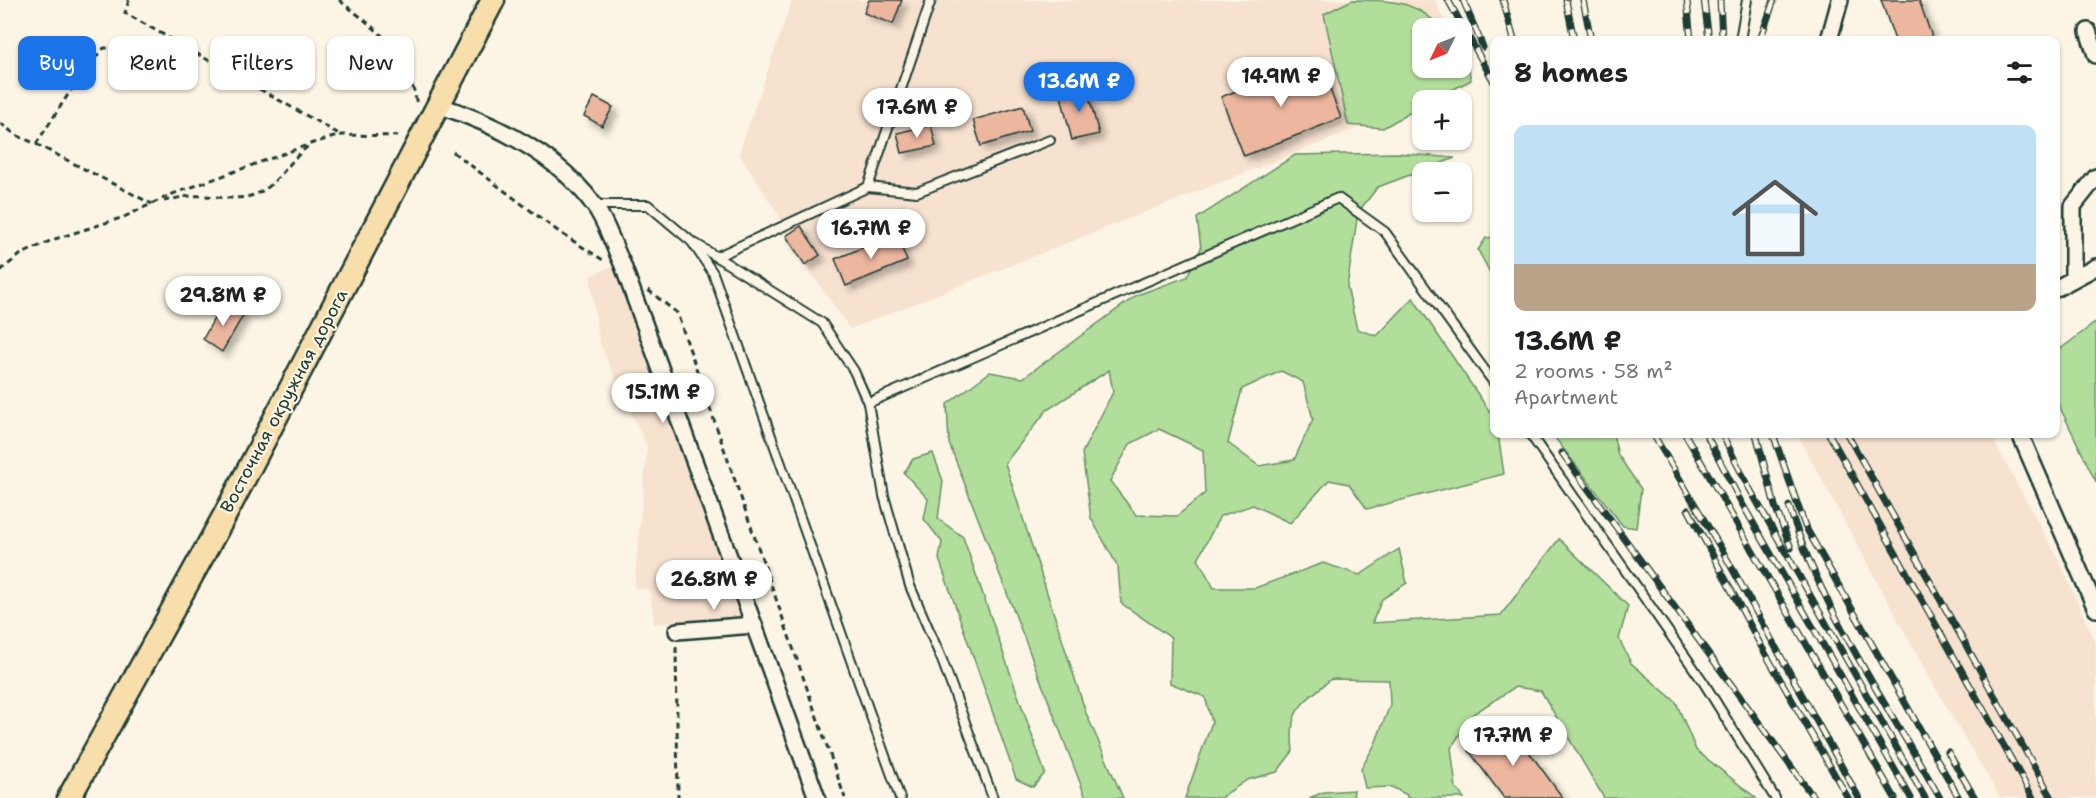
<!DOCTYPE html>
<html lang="en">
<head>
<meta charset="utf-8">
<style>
	body { margin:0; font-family:"Shantell Sans",sans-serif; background:#f6f6f6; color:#202124; height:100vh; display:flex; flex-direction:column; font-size:22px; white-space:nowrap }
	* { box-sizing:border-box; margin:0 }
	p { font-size:20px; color:#757577 }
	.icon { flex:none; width:33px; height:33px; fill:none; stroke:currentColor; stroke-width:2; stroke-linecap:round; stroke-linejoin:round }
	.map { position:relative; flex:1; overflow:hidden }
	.details { position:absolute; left:1490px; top:36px; width:570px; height:402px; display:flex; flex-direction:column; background:#fff; border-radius:12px; box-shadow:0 2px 4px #0004 }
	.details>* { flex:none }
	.banner { position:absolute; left:18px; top:36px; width:570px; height:54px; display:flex; gap:12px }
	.needle { width:39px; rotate:227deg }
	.controls { position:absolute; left:1412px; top:18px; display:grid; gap:12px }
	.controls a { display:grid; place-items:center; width:60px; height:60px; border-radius:12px; background:#fff; box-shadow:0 2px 4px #0004; font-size:30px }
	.price { position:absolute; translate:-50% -51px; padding:0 14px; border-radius:21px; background:#fff; color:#222; font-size:20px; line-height:39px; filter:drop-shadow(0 2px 3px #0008) }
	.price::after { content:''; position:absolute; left:50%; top:36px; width:18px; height:14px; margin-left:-9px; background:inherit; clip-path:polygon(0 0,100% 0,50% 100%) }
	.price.on { background:#1a73e8; color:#fff }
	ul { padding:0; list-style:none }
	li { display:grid; align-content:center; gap:12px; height:318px; padding:0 24px }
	li span { display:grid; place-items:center; height:186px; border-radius:12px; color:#555 }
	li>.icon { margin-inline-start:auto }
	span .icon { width:108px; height:108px; fill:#fffc; stroke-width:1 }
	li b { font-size:26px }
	h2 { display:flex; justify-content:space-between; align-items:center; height:72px; padding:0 24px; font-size:26px }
	.pill { padding:0 21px; border-radius:12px; background:#fff; box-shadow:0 2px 4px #0004; font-size:21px; line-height:54px }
	.pill.on { background:#1a73e8; color:#fff }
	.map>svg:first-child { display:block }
</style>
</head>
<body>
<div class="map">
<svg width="2096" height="798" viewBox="0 0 2096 798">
	<defs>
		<filter id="shadow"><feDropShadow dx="5.5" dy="5.5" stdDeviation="3" flood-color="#0004"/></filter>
	</defs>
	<rect width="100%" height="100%" fill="#fcf5e5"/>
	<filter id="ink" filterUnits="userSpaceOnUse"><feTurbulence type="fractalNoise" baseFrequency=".0167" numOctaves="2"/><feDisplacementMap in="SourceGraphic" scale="12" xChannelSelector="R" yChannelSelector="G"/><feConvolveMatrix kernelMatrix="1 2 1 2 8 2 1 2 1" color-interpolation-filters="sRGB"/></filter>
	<g filter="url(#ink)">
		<!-- built -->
		<g fill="#f7e2d0">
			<polygon points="792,0 1435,0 1447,28 1422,28 1422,68 1461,68 1461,60 1471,84 1422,100 1422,103 850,329 786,236 779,216 739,153"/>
			<polygon points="612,266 741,616 654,624 650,590 634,588 647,447 599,342 590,276"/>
			<polygon points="1797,434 1990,434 2060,562 2096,644 2096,798 2000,798 1930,679"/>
		</g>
		<!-- green -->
		<g fill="#b2de9b" stroke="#688e68" stroke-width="1.5" fill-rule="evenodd">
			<path d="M 1352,0 C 1389,0 1416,0 1441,28 L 1422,28 L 1422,68 L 1461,68 L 1461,53 L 1467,60 L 1471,80 L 1433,100 L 1422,100 L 1422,106 L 1383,128 L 1348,125 L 1324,14 Z"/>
			<path d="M 1397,153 L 1455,158 L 1378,187 L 1358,212 L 1347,287 L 1357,329 L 1377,336 L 1413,298 L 1494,418 L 1494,434 L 1498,434 L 1504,474 L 1367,509 L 1349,484 L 1329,480 L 1290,523 L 1253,505 L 1220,516 L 1198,559 L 1214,588 L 1255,588 L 1323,563 L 1360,575 L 1399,549 L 1407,583 L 1382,599 L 1372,623 L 1501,615 L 1559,539 L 1628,606 L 1619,639 L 1631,663 L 1676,702 L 1696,750 L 1756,798 L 1604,798 L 1541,691 L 1515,687 L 1473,714 L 1451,748 L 1456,788 L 1464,798 L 1407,798 L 1407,795 L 1392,787 L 1365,788 L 1361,769 L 1375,744 L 1390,705 L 1389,680 L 1331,679 C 1300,706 1288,708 1293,751 L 1277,772 L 1247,780 L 1220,798 L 1185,798 L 1212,722 L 1205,697 L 1170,683 L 1171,638 L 1121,603 L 1118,567 L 1091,518 L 1082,453 L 1113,392 L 1109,370 L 1047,410 L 1005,463 L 1086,713 L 1123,798 L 1086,798 L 949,443 L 947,404 L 990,372 L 1023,378 L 1137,295 L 1187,277 L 1201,248 L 1197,218 L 1295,155 ZM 1281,371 L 1303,382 L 1313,419 L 1294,460 L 1259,466 L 1228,443 L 1242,389 ZM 1159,429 L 1203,450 L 1205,493 L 1177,516 L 1136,515 L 1110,481 L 1130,444 Z"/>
			<polygon points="1494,237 1494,280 1478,250 1486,238"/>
			<polygon points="2096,322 2096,482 2055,397 2055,353"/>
			<polygon points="1552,434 1613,434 1618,455 1641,489 1636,528 1623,526"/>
			<polygon points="933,453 943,481 938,519 963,537 1045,773 1033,787 1016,779 939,559 942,542 924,519 928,499 904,473 913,459"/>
			<polygon points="1354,790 1353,798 1309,798 1324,792"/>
		</g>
		<!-- building -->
		<g fill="#ecb69f" stroke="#1f3d34" stroke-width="1.5" filter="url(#shadow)">
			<polygon points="869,0 902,0 893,24 864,13"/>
			<polygon points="1881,0 1919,0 1933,40 1895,40"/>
			<polygon points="1318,59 1341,118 1244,156 1221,97"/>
			<polygon points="1086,86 1099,134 1072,140 1060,92"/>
			<polygon points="594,97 613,107 602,126 584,116"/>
			<polygon points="1023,106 1030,131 981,146 973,120"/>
			<polygon points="931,125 936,146 902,153 897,133"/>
			<polygon points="801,226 820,255 805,265 786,236"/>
			<polygon points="896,234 907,261 846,286 835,259"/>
			<polygon points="223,302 244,314 222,352 203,339"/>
			<polygon points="1507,722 1563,798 1504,798 1469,751"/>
		</g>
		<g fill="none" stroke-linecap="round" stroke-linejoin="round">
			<!-- service casing -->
			<g stroke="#1f3d34" stroke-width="12">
				<g id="service">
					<polyline points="1740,40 1747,0"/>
					<polyline points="868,187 917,192 1050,140"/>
					<polyline points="595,205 648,205 692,242 713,273 900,798"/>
					<polyline points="696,244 822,323 854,371 868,403 884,496 910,586 942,660 993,798"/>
					<polyline points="716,257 868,187 931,0"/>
					<polyline points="868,403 1338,198 1385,232 1494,383"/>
					<polyline points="1530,434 1704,683 1775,798"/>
				</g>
			</g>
			<!-- minor casing -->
			<g stroke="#1f3d34" stroke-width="20">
				<g id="minor">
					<polyline points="2088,31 2096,55"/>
					<polyline points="1829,40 1840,0"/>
					<path d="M 438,105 C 495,124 558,155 594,205 C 606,221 613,245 622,263 L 817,798"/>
					<polyline points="2073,279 2073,206 2096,177"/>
					<polyline points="2055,289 2096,267"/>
					<polyline points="2020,434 2096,609"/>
					<polyline points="677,631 754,625"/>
				</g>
			</g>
			<!-- primary casing -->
			<g stroke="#1f3d34" stroke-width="27">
				<polyline id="primary" points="69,798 226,513 493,0"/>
			</g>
			<!-- path -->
			<g stroke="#1f3d34" stroke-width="3" stroke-dasharray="6 4.5" stroke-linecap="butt">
				<polyline points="129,0 125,13 339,134"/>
				<path d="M 339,0 C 381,33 407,50 417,105"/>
				<polyline points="0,123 16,135 36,144 82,73 104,48 178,46"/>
				<polyline points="36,144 152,204"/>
				<polyline points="453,152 559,232 603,260"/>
				<path d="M 164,201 C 173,199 182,197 191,196 C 217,194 245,206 268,187 C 284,174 293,157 310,145"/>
				<polyline points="0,271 20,255 52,240 124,217 170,195 313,143 341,135 402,136"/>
				<polyline points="648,290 677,313 845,798"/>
				<polyline points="676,647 678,798"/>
			</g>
			<!-- service -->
			<use href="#service" stroke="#fcf5e5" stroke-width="8"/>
			<!-- minor -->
			<use href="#minor" stroke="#fcf5e5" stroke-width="15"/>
			<!-- primary -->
			<use href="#primary" stroke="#f8deab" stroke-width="22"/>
			<!-- rail casing -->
			<g stroke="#1f3d34" stroke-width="7">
				<g id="rail">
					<polyline points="1448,0 1494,82"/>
					<polyline points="1463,0 1483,47"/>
					<polyline points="1503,0 1514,40"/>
					<polyline points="1566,0 1574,40"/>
					<polyline points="1583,0 1591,40"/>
					<polyline points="1687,0 1691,40"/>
					<polyline points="1704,0 1709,40"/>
					<polyline points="1720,0 1722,40"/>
					<polyline points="1760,40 1774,0"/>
					<polyline points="1653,434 1722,550 1859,798"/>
					<polyline points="1685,434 1895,798"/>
					<polyline points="1706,434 1740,500 1911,798"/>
					<polyline points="1722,434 1747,484 1925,798"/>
					<polyline points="1756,434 1775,506 1791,548"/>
					<polyline points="1773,434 1805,526 1959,798"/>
					<polyline points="1829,434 2033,798"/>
					<polyline points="1847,434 2052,798"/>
					<polyline points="1562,453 1814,798"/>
					<path d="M 1789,506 C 1820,607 1888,706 1940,798"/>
					<polyline points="1688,509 1760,644 1848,798"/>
					<polyline points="1948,752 1975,798"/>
				</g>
			</g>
			<!-- rail -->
			<use href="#rail" stroke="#fcf5e5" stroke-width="4.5" stroke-dasharray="14" stroke-linecap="butt"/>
		</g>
	</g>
	<g text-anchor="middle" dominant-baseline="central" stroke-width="4.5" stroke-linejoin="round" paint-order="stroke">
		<!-- street labels -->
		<g font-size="18" fill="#1f3d34" stroke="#fcf5e5">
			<text transform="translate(284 401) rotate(-62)">Восточная окружная дорога</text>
		</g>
	</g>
</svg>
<div class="controls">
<a><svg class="needle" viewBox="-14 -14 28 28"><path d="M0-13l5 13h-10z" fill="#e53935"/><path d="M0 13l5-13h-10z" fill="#757577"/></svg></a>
<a>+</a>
<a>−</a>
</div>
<b class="price" style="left:1281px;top:108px">14.9M ₽</b>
<b class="price on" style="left:1079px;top:113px">13.6M ₽</b>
<b class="price" style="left:917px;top:139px">17.6M ₽</b>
<b class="price" style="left:871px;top:260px">16.7M ₽</b>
<b class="price" style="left:223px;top:327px">29.8M ₽</b>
<b class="price" style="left:663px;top:424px">15.1M ₽</b>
<b class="price" style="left:714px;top:611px">26.8M ₽</b>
<b class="price" style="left:1513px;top:767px">17.7M ₽</b>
<div class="banner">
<a class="pill on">Buy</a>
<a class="pill">Rent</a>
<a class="pill">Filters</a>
<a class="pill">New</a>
</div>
<section class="details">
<h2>8 homes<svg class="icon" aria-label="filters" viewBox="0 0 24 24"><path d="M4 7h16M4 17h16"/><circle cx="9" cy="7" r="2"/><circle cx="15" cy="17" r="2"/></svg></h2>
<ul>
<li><span style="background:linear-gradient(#bfe0f5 75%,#b9a48a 0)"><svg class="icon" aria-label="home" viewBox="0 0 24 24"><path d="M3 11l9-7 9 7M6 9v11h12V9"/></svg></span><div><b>13.6M ₽</b><p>2 rooms · 58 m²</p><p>Apartment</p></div></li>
</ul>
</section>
</div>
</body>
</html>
